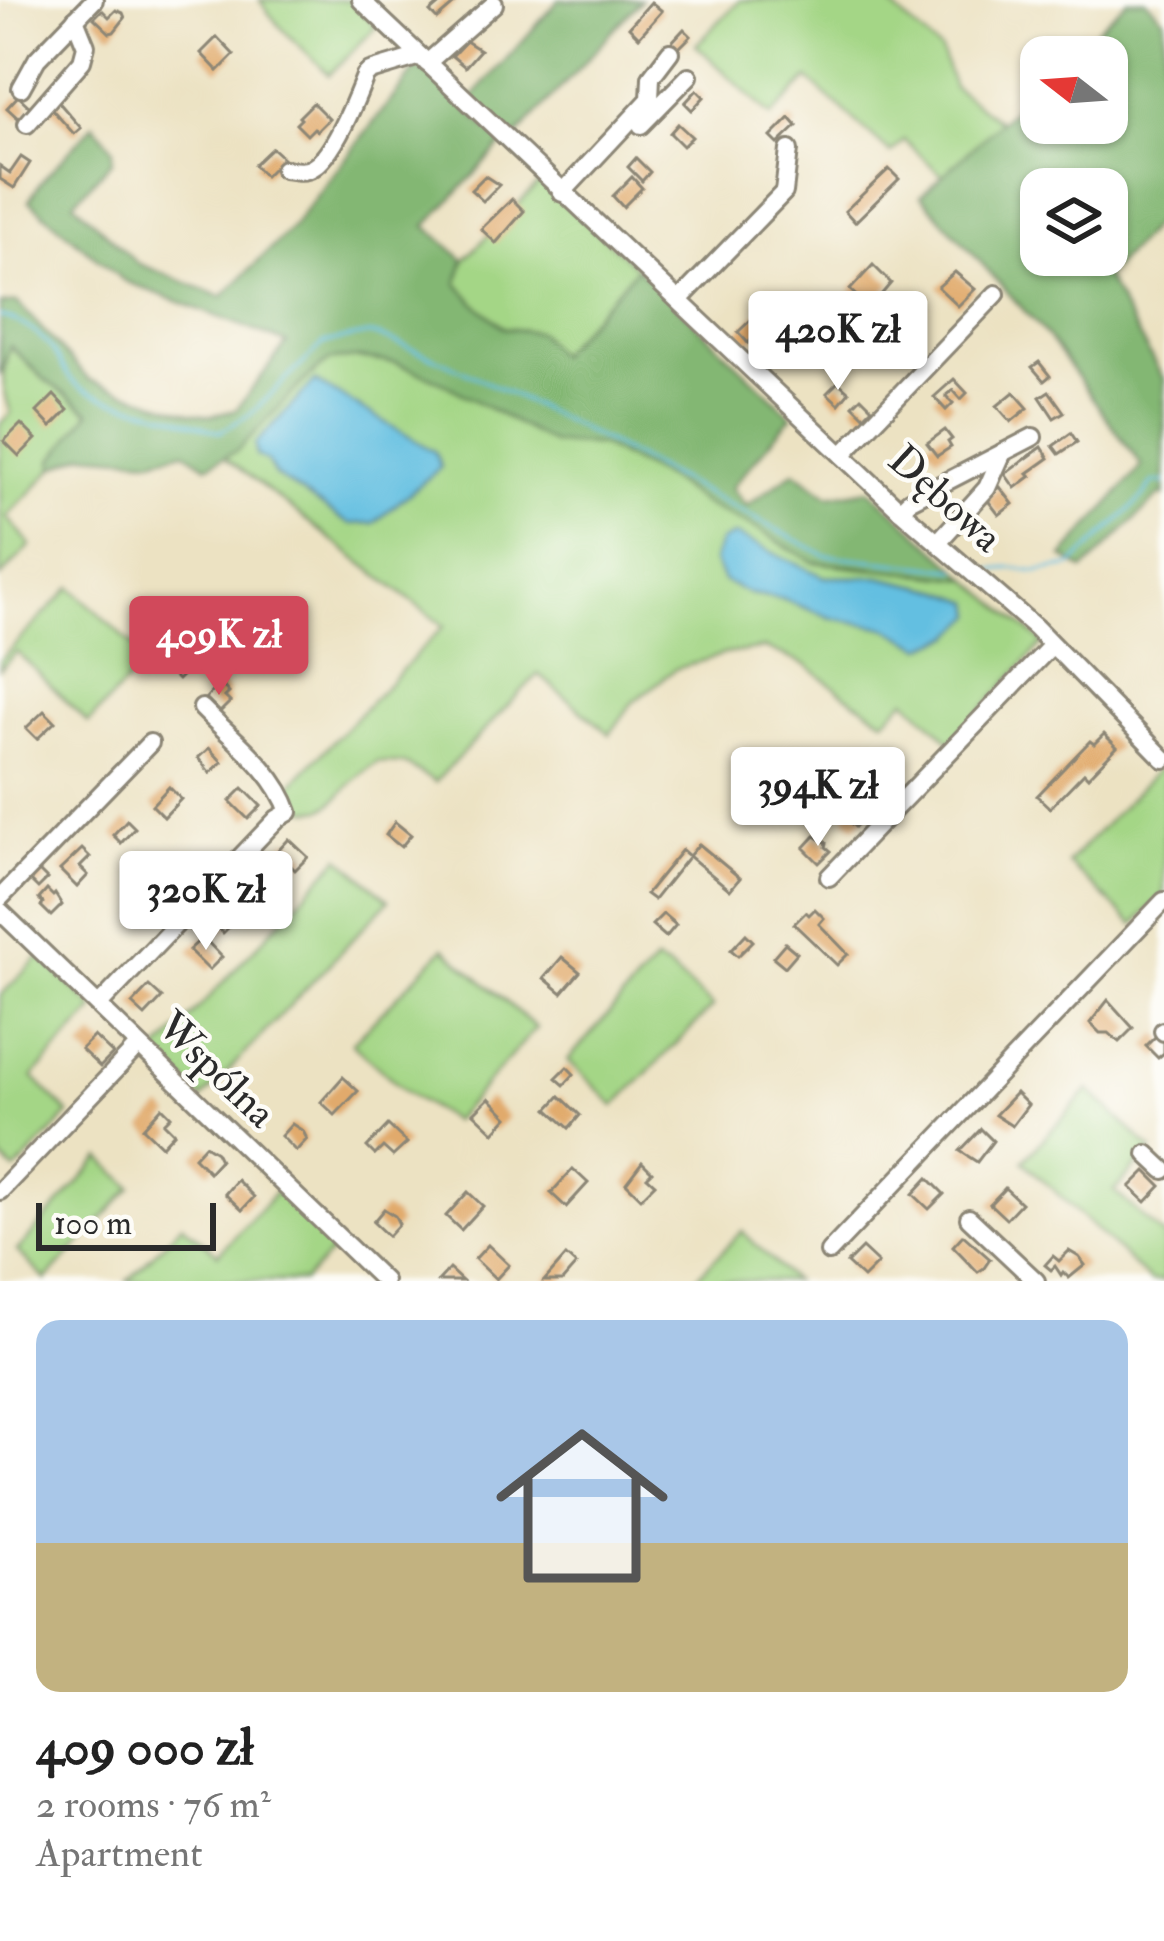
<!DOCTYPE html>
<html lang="en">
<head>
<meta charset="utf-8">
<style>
	body { margin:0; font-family:"IM FELL Double Pica",serif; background:#f2f2f2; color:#222; height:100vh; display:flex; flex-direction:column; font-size:45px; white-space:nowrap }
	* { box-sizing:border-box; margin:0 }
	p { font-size:39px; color:#767676 }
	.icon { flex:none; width:66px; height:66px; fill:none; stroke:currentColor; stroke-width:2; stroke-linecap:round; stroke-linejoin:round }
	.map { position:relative; height:1281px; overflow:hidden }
	.side { display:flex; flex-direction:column; background:#fff; flex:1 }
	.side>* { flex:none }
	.needle { width:78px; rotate:287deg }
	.tools { position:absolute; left:1020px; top:36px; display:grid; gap:24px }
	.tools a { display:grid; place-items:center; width:108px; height:108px; border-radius:24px; background:#fff; box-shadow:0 3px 9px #0004; font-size:60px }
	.scale { position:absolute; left:36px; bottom:30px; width:180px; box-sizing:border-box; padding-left:12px; border:6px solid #2b2b2b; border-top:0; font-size:33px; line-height:42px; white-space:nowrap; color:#2b2b2b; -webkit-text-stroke:9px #fdfcf7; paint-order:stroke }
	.price { position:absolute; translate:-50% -102px; padding:0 27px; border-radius:12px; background:#fff; color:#222; font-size:39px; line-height:78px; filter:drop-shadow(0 3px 6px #0008) }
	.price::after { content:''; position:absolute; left:50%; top:72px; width:36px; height:27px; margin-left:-18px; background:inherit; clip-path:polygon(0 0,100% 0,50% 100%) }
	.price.selected { background:#d1495b; color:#fff }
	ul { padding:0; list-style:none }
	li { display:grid; align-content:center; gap:24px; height:636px; padding:0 36px }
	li+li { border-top:3px solid #e0e0e0 }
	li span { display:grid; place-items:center; height:372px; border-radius:24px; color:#555 }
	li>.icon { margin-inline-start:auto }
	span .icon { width:216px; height:216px; fill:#fffc; stroke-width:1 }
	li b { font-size:51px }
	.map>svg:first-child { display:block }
</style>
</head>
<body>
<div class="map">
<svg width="1164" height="1281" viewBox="0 0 1164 1281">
	<rect width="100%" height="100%" fill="#fdfcf7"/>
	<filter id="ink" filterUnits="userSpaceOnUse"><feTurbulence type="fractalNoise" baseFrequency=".00833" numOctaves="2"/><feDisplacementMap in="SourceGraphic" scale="24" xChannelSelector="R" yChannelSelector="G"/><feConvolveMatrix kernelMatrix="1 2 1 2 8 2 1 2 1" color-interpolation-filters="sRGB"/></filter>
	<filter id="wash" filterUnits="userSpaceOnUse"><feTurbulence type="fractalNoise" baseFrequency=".004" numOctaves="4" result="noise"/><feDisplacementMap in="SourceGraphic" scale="48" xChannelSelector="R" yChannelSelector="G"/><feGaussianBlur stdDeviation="2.7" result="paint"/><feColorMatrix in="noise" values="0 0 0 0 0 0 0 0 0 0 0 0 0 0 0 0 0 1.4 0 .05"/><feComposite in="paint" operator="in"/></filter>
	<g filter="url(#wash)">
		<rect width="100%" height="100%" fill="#ece2c2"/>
		<!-- green -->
		<g fill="#a4d686" stroke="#688058" stroke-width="3">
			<path d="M 260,0 L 352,0 L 376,27 L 329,75 C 307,50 277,29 260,0 Z"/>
			<polygon points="740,0 891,0 889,4 941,51 954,87 1000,122 943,176 904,140 891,153 808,79 771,116 696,45"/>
			<polygon points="541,181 637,268 557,355 538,332 504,328 477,305 457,283 464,260"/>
			<path d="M 9,346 L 44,379 L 91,413 L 52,461 L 54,468 L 7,517 L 31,545 L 0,578 L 0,424 L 11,413 C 0,380 2,379 9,346 Z"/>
			<path d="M 359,358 L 397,363 L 432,377 L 552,443 L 599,445 L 668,479 L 706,505 L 839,566 L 969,579 L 1043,643 L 952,743 L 906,699 L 885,720 L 843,693 L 806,665 L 765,648 L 725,654 L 675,669 L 632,703 L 610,734 L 538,674 L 435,782 L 405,764 L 378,762 C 370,768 361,773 354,780 C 332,802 330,817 296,807 L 288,788 L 444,626 L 224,457 L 238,449 L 305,380 L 330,360 Z"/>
			<polygon points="71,587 148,660 88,723 17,652 0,669 0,660"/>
			<polygon points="1160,767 1164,770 1164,893 1134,925 1068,863"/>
			<polygon points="340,857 389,900 202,1099 157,1053"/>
			<polygon points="444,948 536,1028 453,1121 405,1091 352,1043"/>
			<polygon points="40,956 95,1009 33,1077 69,1114 15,1171 0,1157 0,996"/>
			<polygon points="655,962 667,967 713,1006 615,1106 568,1060"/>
			<polygon points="1089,1090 1152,1150 1114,1191 1164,1236 1164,1281 1150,1281 1023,1161"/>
			<polygon points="101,1158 132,1187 46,1280 17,1251"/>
			<polygon points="280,1188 337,1246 304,1281 128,1281 182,1224 218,1254"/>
			<polygon points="742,1231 793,1281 693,1281"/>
		</g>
		<!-- forest -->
		<g fill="#83b773" stroke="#57714f" stroke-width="3" fill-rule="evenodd">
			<polygon points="559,0 641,0 514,139 471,99"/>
			<path d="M 1128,0 L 1146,0 L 1164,19 L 1164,214 L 1105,277 L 1164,380 L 1164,496 L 1160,495 L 1084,570 L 1063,557 L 1142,466 L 1048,337 L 921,196 L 1041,83 L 1041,123 L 1107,123 L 1107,57 L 1068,57 ZM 1041,189 L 1107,189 L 1107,255 L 1041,255 Z"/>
			<polygon points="417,67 432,75 503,144 426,226 464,260 457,283 477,305 504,328 538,332 557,355 637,268 792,416 731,488 746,506 795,471 829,496 869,489 969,579 813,562 757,529 706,505 668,479 599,445 552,443 432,377 396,363 359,358 330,360 305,380 238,450 207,466 184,451 152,459 85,454 54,468 52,461 90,412 44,379 10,346 0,375 0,304 17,302 89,380 191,413 210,416 236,410 287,343 124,281 29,201 41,182 94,124 113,149 112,161 74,202 137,263 222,297 290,230"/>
		</g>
		<!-- water -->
		<g fill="#63bfe1" stroke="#477586" stroke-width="3">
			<polygon points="315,381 435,452 441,467 374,523 350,524 341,519 275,475 267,461 256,455 255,444"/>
			<polygon points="735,535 825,577 879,577 943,591 973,602 975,615 952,636 924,647 887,628 832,618 782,599 750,594 723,581 714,561 720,542"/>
		</g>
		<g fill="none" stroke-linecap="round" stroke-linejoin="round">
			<!-- stream -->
			<g stroke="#63bfe1" stroke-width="3">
				<path d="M 0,316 C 20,320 42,335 54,352 C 63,366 68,381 83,389 C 109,402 137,406 165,414 C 184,419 201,427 220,432 L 252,413 L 324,343 L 369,334 L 379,336 L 443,361 L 570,423 L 825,555 L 958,570"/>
				<polyline points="982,571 1012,568 1036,572 1071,566 1143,497 1153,482 1164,482"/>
			</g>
		</g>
		<g id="blocks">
			<!-- building -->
			<g fill="#e1aa6c">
				<polygon points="444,0 459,0 437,19 430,12"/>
				<polygon points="651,2 662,11 639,37 629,27"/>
				<polygon points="102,10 109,17 116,10 123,13 125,18 114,32 110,33 94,18"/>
				<polygon points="684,29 691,36 678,49 671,43"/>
				<polygon points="217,37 234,55 218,71 201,53"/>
				<polygon points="466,41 480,50 465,67 452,56"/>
				<polygon points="697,90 704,97 692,110 685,103"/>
				<polygon points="18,96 30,107 19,119 7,108"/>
				<polygon points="56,99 81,128 74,134 49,106"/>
				<polygon points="313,103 329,119 317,131 314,128 307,135 296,124 301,119 299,117"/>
				<polygon points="790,118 797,126 778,144 771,137"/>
				<polygon points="678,124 692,137 683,146 670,133"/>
				<polygon points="272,148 283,158 265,176 254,165"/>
				<polygon points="21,157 30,163 14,188 0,179 0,166 10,173"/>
				<polygon points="636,158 650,172 642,181 628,167"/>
				<polygon points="889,169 899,179 855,222 845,211"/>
				<polygon points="485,176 499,185 483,201 471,190"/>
				<polygon points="632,177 642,188 623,207 613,196"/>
				<polygon points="512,199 524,211 496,243 481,229"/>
				<polygon points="873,265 891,283 870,308 850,290"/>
				<polygon points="955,272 975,289 958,306 938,287"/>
				<polygon points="775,311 789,325 780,333 766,320"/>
				<polygon points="757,314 767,324 748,343 738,332"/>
				<polygon points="1039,362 1050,376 1044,381 1032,367"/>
				<polygon points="954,379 967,393 961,399 953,390 946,396 953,403 946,410 934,397"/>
				<polygon points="838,382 849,392 839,404 827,393"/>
				<polygon points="1049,391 1064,412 1054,418 1040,397"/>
				<polygon points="1014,392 1028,408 1011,422 997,406"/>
				<polygon points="54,395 68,410 51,427 37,412"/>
				<polygon points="861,397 872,408 864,416 853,405"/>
				<polygon points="21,424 36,439 19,456 4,441"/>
				<polygon points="945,430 952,439 948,442 951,447 937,456 927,443"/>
				<polygon points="1071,433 1077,442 1059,454 1053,446"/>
				<polygon points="1042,447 1049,458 1028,473 1031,476 1015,488 1005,474"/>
				<polygon points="1000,487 1013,504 999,515 986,498"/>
				<polygon points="203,632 214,644 219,639 232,652 221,664 209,649 178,680 167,669"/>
				<polygon points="220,683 229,693 225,697 230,702 220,712 206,698"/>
				<polygon points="44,711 55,722 37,739 26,728"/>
				<polygon points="1104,734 1117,747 1088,777 1084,773 1050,808 1037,796 1090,741 1094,744"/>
				<polygon points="209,748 222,762 210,773 198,758"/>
				<polygon points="885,753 894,761 884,770 876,762"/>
				<polygon points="169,787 181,799 164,817 152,805"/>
				<polygon points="243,788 261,806 248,819 230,801"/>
				<polygon points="856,803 868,813 855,827 844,817"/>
				<polygon points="127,820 135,828 121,843 113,835"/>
				<polygon points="395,822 411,835 401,847 386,835"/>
				<polygon points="815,836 827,843 826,847 831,851 819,863 804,848"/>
				<polygon points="289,839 308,857 295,870 277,852"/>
				<polygon points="699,844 740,878 730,890 689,856"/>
				<polygon points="82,849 90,857 80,867 88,875 77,887 60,870"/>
				<polygon points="682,850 689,856 654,900 646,894"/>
				<polygon points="38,870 47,879 38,888 29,879"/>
				<polygon points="47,890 53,896 55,894 62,905 51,916 41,906 43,903 39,899"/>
				<polygon points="250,891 267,906 256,918 251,912 246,918 235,907"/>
				<polygon points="815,909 824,918 819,924 848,954 837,965 794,924 806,912 809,915"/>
				<polygon points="663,914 676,925 666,937 652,925"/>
				<polygon points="221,916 231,925 223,933 213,923"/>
				<polygon points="746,934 753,941 738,956 731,950"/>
				<polygon points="203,937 222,957 209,970 189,950"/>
				<polygon points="785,943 797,953 785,967 773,957"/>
				<polygon points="562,957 580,972 562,993 544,978"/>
				<polygon points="149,986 162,998 145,1016 132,1004"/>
				<polygon points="1108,1000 1133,1028 1119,1042 1109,1033 1100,1033 1090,1023"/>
				<polygon points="1158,1034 1164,1040 1164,1053 1158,1058 1146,1046"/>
				<polygon points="94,1036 113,1054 100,1067 81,1049"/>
				<polygon points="567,1067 574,1074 564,1085 556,1078"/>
				<polygon points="343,1077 358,1091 335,1115 321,1102"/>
				<polygon points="1016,1093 1028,1105 1012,1126 995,1115"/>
				<polygon points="560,1096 580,1115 569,1128 548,1109"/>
				<polygon points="489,1098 508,1117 494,1132 474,1113"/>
				<polygon points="162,1107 171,1116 164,1123 174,1133 162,1146 143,1128"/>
				<polygon points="292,1124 303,1131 307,1139 296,1151 281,1136"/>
				<polygon points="388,1125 407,1143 393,1156 383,1147 375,1155 367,1147"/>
				<polygon points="981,1129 993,1141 977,1162 960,1151"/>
				<polygon points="205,1145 216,1152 220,1160 209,1172 194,1157"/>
				<polygon points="642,1162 652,1172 647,1177 655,1184 641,1198 626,1183"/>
				<polygon points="573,1169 588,1183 566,1207 551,1193"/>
				<polygon points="1146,1171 1161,1186 1146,1202 1130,1187"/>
				<polygon points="928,1178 944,1194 929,1209 913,1194"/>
				<polygon points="237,1180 254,1197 242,1210 225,1194"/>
				<polygon points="1005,1188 1021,1203 1006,1219 990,1204"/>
				<polygon points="468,1192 483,1206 461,1230 446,1216"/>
				<polygon points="384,1209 395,1216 399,1224 388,1236 373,1222"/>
				<polygon points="963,1235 990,1259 984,1268 978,1272 953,1246"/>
				<polygon points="488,1245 509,1265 496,1279 475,1259"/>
				<polygon points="862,1248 878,1263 863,1278 847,1263"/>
				<polygon points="1069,1251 1079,1257 1085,1265 1069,1278 1063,1272 1061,1275 1055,1266 1051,1270 1045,1265 1053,1256 1059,1261"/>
				<polygon points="566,1256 576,1265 562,1281 544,1281"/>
				<polygon points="449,1269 462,1281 438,1281"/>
			</g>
		</g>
	</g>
	<g filter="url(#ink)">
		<use href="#blocks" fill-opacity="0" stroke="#8c8676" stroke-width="3"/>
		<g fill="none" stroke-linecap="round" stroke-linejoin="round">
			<!-- minor casing -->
			<g stroke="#8c8676" stroke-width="22">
				<g id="minor">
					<polyline points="361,0 900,510 1035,627 1164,759"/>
					<polyline points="427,63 494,4"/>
					<polyline points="21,88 37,59 94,0"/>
					<polyline points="27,124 82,61 86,46 75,19"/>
					<polyline points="641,125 689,76"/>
					<path d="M 284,169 C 293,170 304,173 312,168 C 334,156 356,99 365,76 L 370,71 L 420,56"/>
					<polyline points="562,193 650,99 651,77 670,52"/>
					<polyline points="679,300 784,192 789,150"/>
					<polyline points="842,455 996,294"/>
					<polyline points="900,510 909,501 1033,437"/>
					<polyline points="938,542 987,488 1003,452"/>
					<polyline points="829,877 1052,645"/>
					<polyline points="0,898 150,743"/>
					<polyline points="0,911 384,1281"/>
					<path d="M 99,1005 L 277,819 L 289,812 C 275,770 232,739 202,708"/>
					<polyline points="1163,1031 1164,1032"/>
					<polyline points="1147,1154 1164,1170"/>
					<polyline points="0,1191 138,1046"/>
					<polyline points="969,1218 1036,1281"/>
					<polyline points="829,1252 1164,901"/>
				</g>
			</g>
			<!-- minor -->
			<use href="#minor" stroke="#fff" stroke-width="16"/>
		</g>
	</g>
	<g text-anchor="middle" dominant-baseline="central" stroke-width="9" stroke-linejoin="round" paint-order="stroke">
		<!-- street labels -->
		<g font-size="42" fill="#2b2b2b" stroke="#fdfcf7">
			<text transform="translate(945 499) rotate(42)">Dębowa</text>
			<text transform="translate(216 1070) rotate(44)">Wspólna</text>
		</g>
	</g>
</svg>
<div class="tools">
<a><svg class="needle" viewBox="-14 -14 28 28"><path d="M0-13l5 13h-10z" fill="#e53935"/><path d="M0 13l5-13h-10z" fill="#767676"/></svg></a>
<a><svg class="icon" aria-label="layers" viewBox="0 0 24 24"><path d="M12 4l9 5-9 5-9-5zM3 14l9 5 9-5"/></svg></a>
</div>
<div class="scale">100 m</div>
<b class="price" style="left:838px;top:393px">420K zł</b>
<b class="price selected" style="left:219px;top:698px">409K zł</b>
<b class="price" style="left:818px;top:849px">394K zł</b>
<b class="price" style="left:206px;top:953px">320K zł</b>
</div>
<section class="side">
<ul>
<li><span style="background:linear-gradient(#a9c7e8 60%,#c2b280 0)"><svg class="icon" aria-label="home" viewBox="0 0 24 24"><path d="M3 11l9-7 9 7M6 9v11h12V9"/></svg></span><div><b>409 000 zł</b><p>2 rooms · 76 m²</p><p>Apartment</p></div></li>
</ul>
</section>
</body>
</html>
